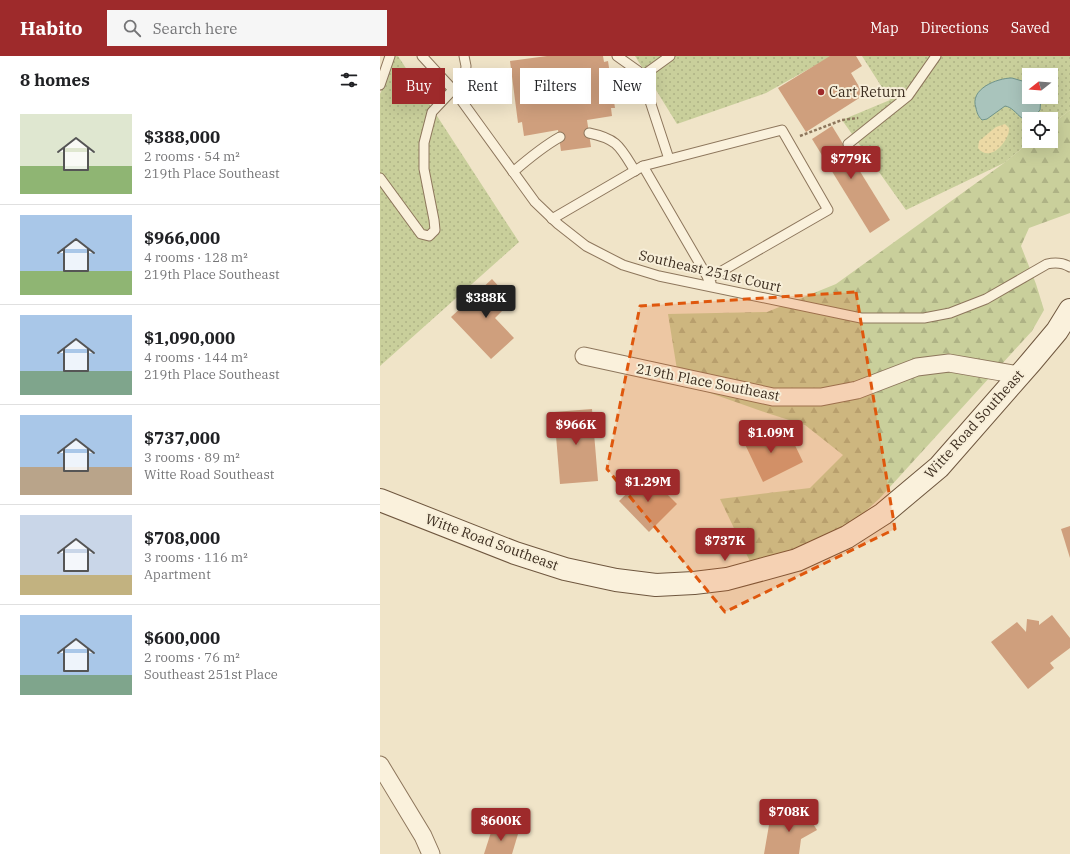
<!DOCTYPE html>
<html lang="en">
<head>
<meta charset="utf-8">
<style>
	body { margin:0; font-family:"IBM Plex Serif",serif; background:#f6f6f6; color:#202124; height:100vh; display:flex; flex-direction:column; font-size:15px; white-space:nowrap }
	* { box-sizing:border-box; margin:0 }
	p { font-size:13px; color:#757577 }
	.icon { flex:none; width:22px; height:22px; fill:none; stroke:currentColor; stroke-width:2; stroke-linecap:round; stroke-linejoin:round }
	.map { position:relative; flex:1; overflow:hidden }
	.drawer { display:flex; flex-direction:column; background:#fff; width:380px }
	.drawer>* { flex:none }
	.hud { position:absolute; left:12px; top:12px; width:380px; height:36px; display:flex; gap:8px }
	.needle { width:26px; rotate:253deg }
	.tools { position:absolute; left:642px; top:12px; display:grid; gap:8px }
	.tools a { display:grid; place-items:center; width:36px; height:36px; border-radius:0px; background:#fff; box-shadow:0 4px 16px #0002; font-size:20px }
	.price { position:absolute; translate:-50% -34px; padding:0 9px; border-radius:4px; background:#9e2a2b; color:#fff; font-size:13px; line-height:26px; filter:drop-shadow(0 1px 2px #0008) }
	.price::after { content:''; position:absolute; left:50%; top:24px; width:12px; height:9px; margin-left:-6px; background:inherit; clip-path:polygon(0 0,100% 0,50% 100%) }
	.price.active { background:#222; color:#fff }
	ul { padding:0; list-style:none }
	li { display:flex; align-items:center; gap:12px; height:100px; padding:0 20px }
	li+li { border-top:1px solid #e0e0e0 }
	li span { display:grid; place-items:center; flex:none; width:112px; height:80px; border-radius:0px; color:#555 }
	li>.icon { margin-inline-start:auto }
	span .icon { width:48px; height:48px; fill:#fffc; stroke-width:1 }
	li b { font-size:17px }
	h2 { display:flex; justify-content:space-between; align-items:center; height:48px; padding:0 20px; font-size:17px }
	.pill { padding:0 14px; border-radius:0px; background:#fff; box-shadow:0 4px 16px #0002; font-size:14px; line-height:36px }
	.pill.active { background:#9e2a2b; color:#fff }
	header { display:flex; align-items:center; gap:24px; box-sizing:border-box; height:56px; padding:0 20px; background:#9e2a2b; color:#fff }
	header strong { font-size:19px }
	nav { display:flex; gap:22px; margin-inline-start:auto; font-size:14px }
	.search { width:280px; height:36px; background:#f6f6f6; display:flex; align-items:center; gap:10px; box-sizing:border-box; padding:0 14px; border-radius:0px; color:#757577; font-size:15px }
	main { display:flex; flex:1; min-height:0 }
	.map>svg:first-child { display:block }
</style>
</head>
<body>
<header>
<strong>Habito</strong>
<div class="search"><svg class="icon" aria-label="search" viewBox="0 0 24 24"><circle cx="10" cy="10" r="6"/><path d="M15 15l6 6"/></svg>Search here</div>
<nav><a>Map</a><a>Directions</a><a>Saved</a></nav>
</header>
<main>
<section class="drawer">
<h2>8 homes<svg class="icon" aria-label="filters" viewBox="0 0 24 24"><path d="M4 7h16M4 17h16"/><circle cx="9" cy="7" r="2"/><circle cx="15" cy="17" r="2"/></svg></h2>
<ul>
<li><span style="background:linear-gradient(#dfe7d0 65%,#8fb573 0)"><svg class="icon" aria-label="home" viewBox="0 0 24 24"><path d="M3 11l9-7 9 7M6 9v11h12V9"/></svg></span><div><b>$388,000</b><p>2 rooms · 54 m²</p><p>219th Place Southeast</p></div></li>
<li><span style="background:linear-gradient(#a9c7e8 70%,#8fb573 0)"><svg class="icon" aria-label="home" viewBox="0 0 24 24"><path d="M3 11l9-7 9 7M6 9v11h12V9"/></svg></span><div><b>$966,000</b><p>4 rooms · 128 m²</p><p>219th Place Southeast</p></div></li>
<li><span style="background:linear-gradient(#a9c7e8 70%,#7fa58c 0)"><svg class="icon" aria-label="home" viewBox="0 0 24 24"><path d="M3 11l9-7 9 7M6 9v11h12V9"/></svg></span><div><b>$1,090,000</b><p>4 rooms · 144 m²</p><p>219th Place Southeast</p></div></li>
<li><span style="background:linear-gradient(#a9c7e8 65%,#b9a48a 0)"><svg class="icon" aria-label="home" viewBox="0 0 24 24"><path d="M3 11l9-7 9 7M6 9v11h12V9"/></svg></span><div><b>$737,000</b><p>3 rooms · 89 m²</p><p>Witte Road Southeast</p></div></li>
<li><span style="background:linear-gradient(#c9d6e8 75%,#c2b280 0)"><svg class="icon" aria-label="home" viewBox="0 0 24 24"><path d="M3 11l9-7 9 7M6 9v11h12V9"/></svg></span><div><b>$708,000</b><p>3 rooms · 116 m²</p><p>Apartment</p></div></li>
<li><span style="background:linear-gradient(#a9c7e8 75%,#7fa58c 0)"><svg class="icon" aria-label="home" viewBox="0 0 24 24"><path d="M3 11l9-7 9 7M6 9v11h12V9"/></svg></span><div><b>$600,000</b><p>2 rooms · 76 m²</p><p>Southeast 251st Place</p></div></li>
</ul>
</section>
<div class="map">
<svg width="690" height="798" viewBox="0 0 690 798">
	<defs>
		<pattern id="grass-dots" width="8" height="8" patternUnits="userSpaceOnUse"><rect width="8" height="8" fill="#c9cf9b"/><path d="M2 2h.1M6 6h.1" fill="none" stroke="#aeb285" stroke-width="1.8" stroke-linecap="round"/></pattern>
		<pattern id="forest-firs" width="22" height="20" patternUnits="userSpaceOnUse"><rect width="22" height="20" fill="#c9cf9b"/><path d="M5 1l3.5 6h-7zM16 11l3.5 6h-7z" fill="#aeb285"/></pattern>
		<pattern id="sand-dots" width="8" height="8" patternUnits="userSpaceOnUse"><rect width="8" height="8" fill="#ecd9a5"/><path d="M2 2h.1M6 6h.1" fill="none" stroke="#cbbb8e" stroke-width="1.8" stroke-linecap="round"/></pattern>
	</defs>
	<rect width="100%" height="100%" fill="#f0e4c8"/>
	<!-- grass -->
	<g fill="url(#grass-dots)" fill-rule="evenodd">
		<polygon points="13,0 18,0 139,186 0,310 0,38 10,16"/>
		<polygon points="255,0 452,0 386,37 297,68"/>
		<path d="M 482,0 L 690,0 L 690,54 L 671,69 L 671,63 L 649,63 L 649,85 L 651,85 L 624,107 L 526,154 L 462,64 L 510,44 ZM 649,19 L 671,19 L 671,41 L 649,41 Z"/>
	</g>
	<!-- forest -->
	<polygon fill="url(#forest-firs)" points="690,54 690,157 649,172 641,190 656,228 664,254 652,275 499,443 461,477 376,518 340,443 430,432 463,399 425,369 387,357 299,326 288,258 387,256 456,228 624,107 651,85 671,85 671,69"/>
	<!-- sand -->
	<path fill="url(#sand-dots)" d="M 625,68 L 629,72 C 630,84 610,108 598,92 L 599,85 L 616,71 Z"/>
	<!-- water -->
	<path fill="#a9c4bc" stroke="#6f938a" d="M 632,22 L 649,27 L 649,41 L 661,41 L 660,54 C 642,77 639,52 625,50 L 607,63 L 602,64 C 598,60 597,57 596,52 C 589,33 617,22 632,22 Z"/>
	<!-- building -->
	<g fill="#cf9f7d">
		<polygon points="167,0 223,0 224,6 228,5 235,52 231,52 232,60 207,64 211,91 181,95 178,74 144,80 142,66 138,67 130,5"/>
		<polygon points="450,0 476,0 482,10 471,17 484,39 426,76 398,32"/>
		<polygon points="452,70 510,164 490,177 432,83"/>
		<polygon points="112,223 132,245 115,262 134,282 111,303 71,261"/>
		<polygon points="212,353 218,425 180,428 174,356"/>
		<polygon points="387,370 397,390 412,383 423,406 383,426 362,382"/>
		<polygon points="267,418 297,448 269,476 239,445"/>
		<polygon points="690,470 690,502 681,473"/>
		<polygon points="672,559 690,582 690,592 670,607 674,612 648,633 611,586 637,566 646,576 647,563 659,565 659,569"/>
		<polygon points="422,750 437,774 421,783 419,798 384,798 389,769"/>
		<polygon points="113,770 138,778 132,798 104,798"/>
	</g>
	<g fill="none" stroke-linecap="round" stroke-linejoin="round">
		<!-- lane casing -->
		<g stroke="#8d765c" stroke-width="11">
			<g id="lane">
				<path d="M 42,0 L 76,37 L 155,146 L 178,168 L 206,190 L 243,209 L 279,220 L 481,262 L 544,262 L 570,257 L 606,243 L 667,208 C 675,206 682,206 690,211"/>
				<polyline points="237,0 258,15 265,30 289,103"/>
				<polyline points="261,21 290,0"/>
				<polyline points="0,29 10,0"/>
				<path d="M 209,77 C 238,83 240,91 255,115"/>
				<polyline points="468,88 528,40 556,0"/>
				<polyline points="263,110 402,74 448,154 328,223"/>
				<path d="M 133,116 C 148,103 162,91 180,81"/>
				<polyline points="0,122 41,178 49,180 55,174 54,164 44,113 44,87 52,56 85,21 86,10 84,0"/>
				<polyline points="172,163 263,110 331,227"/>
			</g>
		</g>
		<!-- street casing -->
		<g stroke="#8d765c" stroke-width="19">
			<g id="street">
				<polyline points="204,300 393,341 441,341 477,334 537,311 569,307 639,319"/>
				<polyline points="0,709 43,780 51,798"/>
			</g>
		</g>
		<!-- secondary casing -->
		<g stroke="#6f573f" stroke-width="24">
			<polyline id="secondary" points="0,444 135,497 185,513 236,524 276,529 314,527 347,523 417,504 467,481 503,458 559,411 651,306 677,275 690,254"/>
		</g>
		<!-- path -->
		<polyline stroke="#8d765c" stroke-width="2.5" stroke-dasharray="3 2" stroke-linecap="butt" points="420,80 462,64 478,62"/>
		<!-- lane -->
		<use href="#lane" stroke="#faf1dc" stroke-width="9"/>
		<!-- street -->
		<use href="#street" stroke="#faf1dc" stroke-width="17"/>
		<!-- secondary -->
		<use href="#secondary" stroke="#faf1dc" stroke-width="22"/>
	</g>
	<!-- marked area -->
	<path fill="#df570d" fill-opacity="0.2" stroke="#df570d" stroke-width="3" stroke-dasharray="8 5" stroke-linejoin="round" d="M 476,236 L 515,473 L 345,556 L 227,413 L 260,250 Z"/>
	<!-- markers -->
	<circle fill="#9e2a2b" stroke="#f7eed8" stroke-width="1.5" cx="441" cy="36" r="4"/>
	<g text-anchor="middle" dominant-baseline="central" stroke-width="4" stroke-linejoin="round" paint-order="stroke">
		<!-- poi labels -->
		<g font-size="14" fill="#3d2e20" stroke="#f7eed8" text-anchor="start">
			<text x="449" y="36">Cart Return</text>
		</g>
		<!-- street labels -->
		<g font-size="14" fill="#3d2e20" stroke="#f7eed8">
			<text transform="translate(330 215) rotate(13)">Southeast 251st Court</text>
			<text transform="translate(328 326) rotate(11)">219th Place Southeast</text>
			<text transform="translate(594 368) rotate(-48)">Witte Road Southeast</text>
			<text transform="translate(112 486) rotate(20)">Witte Road Southeast</text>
		</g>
	</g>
</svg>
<div class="tools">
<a><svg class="needle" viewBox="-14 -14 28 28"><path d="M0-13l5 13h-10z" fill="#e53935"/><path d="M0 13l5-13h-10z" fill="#757577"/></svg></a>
<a><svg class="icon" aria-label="locate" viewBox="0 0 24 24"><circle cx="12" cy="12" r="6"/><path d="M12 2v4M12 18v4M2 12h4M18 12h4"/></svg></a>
</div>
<b class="price" style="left:471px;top:124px">$779K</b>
<b class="price active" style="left:106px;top:263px">$388K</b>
<b class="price" style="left:196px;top:390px">$966K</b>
<b class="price" style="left:391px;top:398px">$1.09M</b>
<b class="price" style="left:268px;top:447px">$1.29M</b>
<b class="price" style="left:345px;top:506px">$737K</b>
<b class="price" style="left:409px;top:777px">$708K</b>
<b class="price" style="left:121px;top:786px">$600K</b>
<div class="hud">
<a class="pill active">Buy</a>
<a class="pill">Rent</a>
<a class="pill">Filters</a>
<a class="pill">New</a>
</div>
</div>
</main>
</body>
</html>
